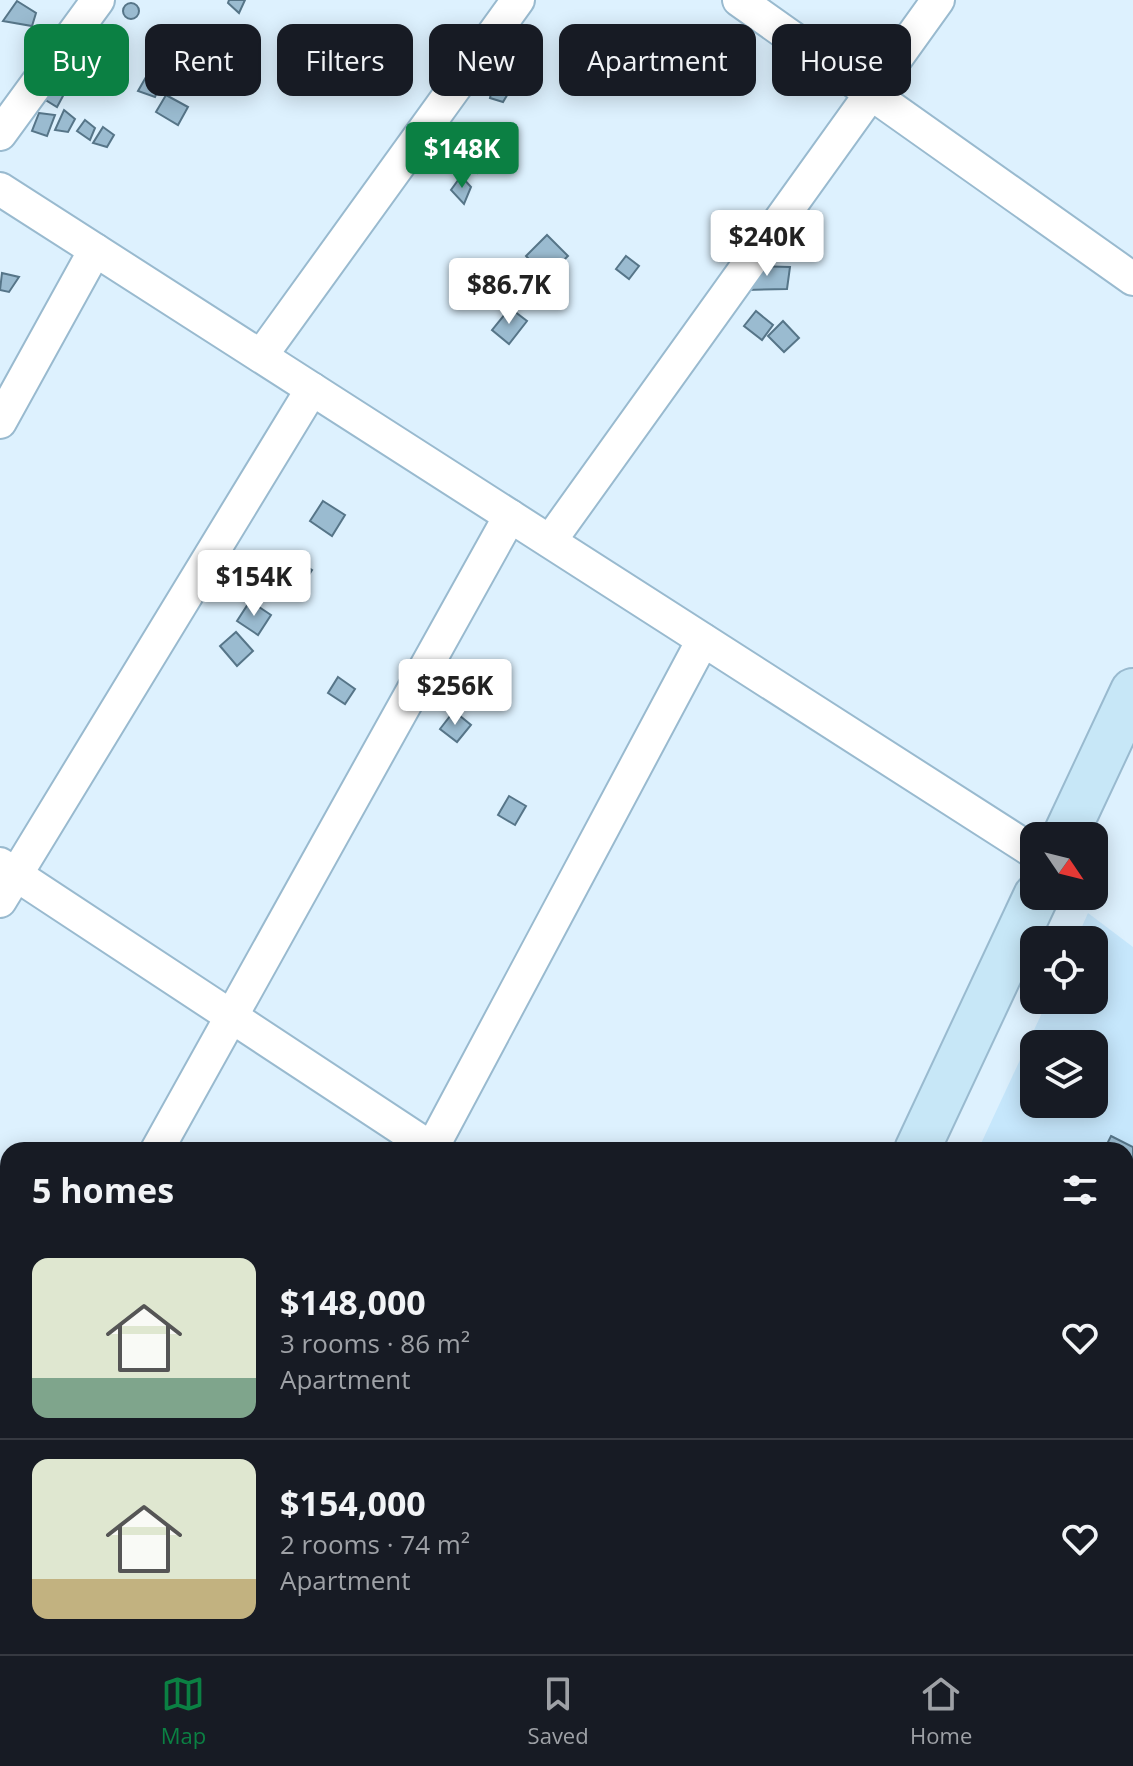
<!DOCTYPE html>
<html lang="en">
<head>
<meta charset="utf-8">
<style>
	body { margin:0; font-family:"Open Sans",sans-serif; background:#20242c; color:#f1f3f6; height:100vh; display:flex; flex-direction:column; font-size:30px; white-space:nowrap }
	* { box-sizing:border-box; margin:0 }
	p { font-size:26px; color:#9ea1a6 }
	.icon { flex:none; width:44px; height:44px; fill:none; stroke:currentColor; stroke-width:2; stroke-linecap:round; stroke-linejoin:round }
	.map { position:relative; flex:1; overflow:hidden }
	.details { position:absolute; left:0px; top:1142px; width:1134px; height:512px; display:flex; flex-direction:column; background:#171b24; border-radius:24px 24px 0 0; box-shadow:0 4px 20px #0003 }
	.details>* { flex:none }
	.hud { position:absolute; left:24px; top:24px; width:1086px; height:72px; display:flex; gap:16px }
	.needle { width:52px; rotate:125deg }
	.controls { position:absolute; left:1020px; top:822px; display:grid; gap:16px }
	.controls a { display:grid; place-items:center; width:88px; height:88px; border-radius:16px; background:#171b24; box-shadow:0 4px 20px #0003; font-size:40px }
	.price { position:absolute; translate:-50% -68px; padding:0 18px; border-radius:8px; background:#fff; color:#222; font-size:26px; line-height:52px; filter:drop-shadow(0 2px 4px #0008) }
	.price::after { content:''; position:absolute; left:50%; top:48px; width:24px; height:18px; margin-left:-12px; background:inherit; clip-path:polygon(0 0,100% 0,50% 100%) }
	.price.active { background:#0b8043; color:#fff }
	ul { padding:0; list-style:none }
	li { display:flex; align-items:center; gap:24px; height:200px; padding:0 32px }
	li+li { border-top:2px solid #363941 }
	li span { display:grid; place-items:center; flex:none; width:224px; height:160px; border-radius:16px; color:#555 }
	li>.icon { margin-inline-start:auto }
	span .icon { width:96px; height:96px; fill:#fffc; stroke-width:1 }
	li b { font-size:34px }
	h2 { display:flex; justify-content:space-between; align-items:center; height:96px; padding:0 32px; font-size:34px }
	.tag { padding:0 28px; border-radius:16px; background:#171b24; box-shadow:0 4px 20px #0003; font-size:28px; line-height:72px }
	.tag.active { background:#0b8043; color:#fff }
	.tabs { display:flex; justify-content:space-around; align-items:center; height:112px; border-top:2px solid #363941; background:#171b24; font-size:22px; color:#9ea1a6 }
	.tabs a { display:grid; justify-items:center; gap:4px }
	.tabs .active { color:#0b8043 }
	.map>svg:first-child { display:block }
</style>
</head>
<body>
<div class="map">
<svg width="1133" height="1654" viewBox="0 0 1133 1654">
	<rect width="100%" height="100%" fill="#ddf1fe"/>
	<!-- built -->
	<path fill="#c6e7fc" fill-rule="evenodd" d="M 1088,913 L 1133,947 L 1133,1654 L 746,1654 L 749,1646 L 1126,1646 L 1126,1150 L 978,1150 L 1048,1000 L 1094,1000 L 1094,940 L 1076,940 ZM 1034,1044 L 1094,1044 L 1094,1104 L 1034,1104 Z"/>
	<!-- building -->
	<g fill="#9abbd0" stroke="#567588" stroke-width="2">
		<polygon points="229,0 245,0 239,13 228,3"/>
		<polygon points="17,1 36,13 32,26 3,21"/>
		<circle cx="131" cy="11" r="8"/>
		<polygon points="81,27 107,28 97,51 75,45"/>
		<polygon points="170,27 184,38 174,52 159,42"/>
		<polygon points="79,56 91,64 86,72 74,64"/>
		<polygon points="146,77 161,83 155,97 138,91"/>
		<polygon points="52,78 70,83 57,107 39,96"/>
		<polygon points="493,85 512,87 503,102 490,98"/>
		<polygon points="166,95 188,107 178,125 156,112"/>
		<polygon points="64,110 75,119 68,132 55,130"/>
		<polygon points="39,113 55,115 47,136 32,131"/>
		<polygon points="85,120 95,128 90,140 77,131"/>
		<polygon points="103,127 114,135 107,147 93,143"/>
		<polygon points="451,149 464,152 456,165 446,159"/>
		<polygon points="470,155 485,159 477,173 468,168"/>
		<polygon points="461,176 471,187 464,204 451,190"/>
		<polygon points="547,235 568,256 546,277 526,256"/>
		<polygon points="626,256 639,266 629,279 616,269"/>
		<polygon points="748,266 790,267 787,289 746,290"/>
		<polygon points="2,273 19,277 9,292 0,290"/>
		<polygon points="510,308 527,321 509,344 492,330"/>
		<polygon points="756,311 773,325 762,340 744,326"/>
		<polygon points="783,321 799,338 784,352 768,336"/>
		<polygon points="323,501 345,515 332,536 310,521"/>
		<polygon points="298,561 312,570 303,584 289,574"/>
		<polygon points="250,601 271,615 258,635 237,621"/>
		<polygon points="236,632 253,651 237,666 220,646"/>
		<polygon points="338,677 355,689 345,704 328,693"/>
		<polygon points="454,711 471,725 457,742 440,729"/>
		<polygon points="509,796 526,806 515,825 498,815"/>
		<polygon points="1111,1136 1133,1147 1133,1171 1126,1184 1126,1150 1104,1150"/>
		<polygon points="1130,1266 1133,1267 1133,1293 1126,1288 1126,1273"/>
		<polygon points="89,1646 119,1646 113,1654 94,1654 87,1649"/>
	</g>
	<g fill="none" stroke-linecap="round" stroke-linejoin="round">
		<!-- minor casing -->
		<g stroke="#99bacf" stroke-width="36">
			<g id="minor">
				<polyline points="739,0 1133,279"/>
				<polyline points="0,134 98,0"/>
				<polyline points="0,189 1034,852"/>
				<polyline points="261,356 518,0"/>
				<polyline points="0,422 95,250"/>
				<polyline points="550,541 938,0"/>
				<polyline points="0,864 434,1150"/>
				<polyline points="0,901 312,389"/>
				<polyline points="157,1150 510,516"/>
				<polyline points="431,1150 703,640"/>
				<polyline points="0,1422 8,1408"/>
				<polyline points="0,1471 8,1476"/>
				<polyline points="263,1646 275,1654"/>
				<polyline points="162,1654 167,1646"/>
			</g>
		</g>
		<!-- secondary casing -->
		<g stroke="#99bacf" stroke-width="48">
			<g id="secondary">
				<polyline points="1065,836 1133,691"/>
				<polyline points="917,1150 1036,896"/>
				<polyline points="695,1654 699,1646"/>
			</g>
		</g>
		<!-- minor -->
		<use href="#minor" stroke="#fff" stroke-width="32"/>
		<!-- secondary -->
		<use href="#secondary" stroke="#c7e7f7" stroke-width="44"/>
	</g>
</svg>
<div class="controls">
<a><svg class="needle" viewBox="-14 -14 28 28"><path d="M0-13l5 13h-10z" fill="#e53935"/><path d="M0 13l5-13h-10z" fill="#9ea1a6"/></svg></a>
<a><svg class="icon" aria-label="locate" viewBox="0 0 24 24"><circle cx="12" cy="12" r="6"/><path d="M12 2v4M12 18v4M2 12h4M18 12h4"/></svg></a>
<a><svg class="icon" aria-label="layers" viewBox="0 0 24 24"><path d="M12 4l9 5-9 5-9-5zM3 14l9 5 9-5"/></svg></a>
</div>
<b class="price active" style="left:462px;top:190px">$148K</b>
<b class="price" style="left:767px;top:278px">$240K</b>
<b class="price" style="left:509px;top:326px">$86.7K</b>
<b class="price" style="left:254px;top:618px">$154K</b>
<b class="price" style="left:455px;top:727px">$256K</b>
<div class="hud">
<a class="tag active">Buy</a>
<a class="tag">Rent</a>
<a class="tag">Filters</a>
<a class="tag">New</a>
<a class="tag">Apartment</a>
<a class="tag">House</a>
</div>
<section class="details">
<h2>5 homes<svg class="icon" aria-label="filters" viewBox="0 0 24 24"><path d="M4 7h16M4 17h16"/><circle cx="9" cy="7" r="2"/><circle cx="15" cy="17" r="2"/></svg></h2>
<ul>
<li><span style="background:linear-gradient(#dfe7d0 75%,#7fa58c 0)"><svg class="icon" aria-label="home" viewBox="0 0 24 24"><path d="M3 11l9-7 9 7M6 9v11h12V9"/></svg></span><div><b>$148,000</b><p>3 rooms · 86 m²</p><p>Apartment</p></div><svg class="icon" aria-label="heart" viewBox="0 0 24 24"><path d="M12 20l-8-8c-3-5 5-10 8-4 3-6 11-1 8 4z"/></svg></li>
<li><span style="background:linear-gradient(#dfe7d0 75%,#c2b280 0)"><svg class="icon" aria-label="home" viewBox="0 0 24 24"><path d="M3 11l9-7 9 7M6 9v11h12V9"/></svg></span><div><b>$154,000</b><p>2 rooms · 74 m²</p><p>Apartment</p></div><svg class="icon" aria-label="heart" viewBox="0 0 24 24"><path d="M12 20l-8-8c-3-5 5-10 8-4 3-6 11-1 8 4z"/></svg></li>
</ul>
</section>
</div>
<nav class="tabs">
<a class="active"><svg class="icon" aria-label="map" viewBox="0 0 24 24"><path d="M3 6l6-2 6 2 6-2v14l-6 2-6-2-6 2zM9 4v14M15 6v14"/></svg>Map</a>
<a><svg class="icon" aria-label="saved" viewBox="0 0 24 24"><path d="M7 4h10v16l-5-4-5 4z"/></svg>Saved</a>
<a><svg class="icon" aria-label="home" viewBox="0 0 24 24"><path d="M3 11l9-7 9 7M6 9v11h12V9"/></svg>Home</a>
</nav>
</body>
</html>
